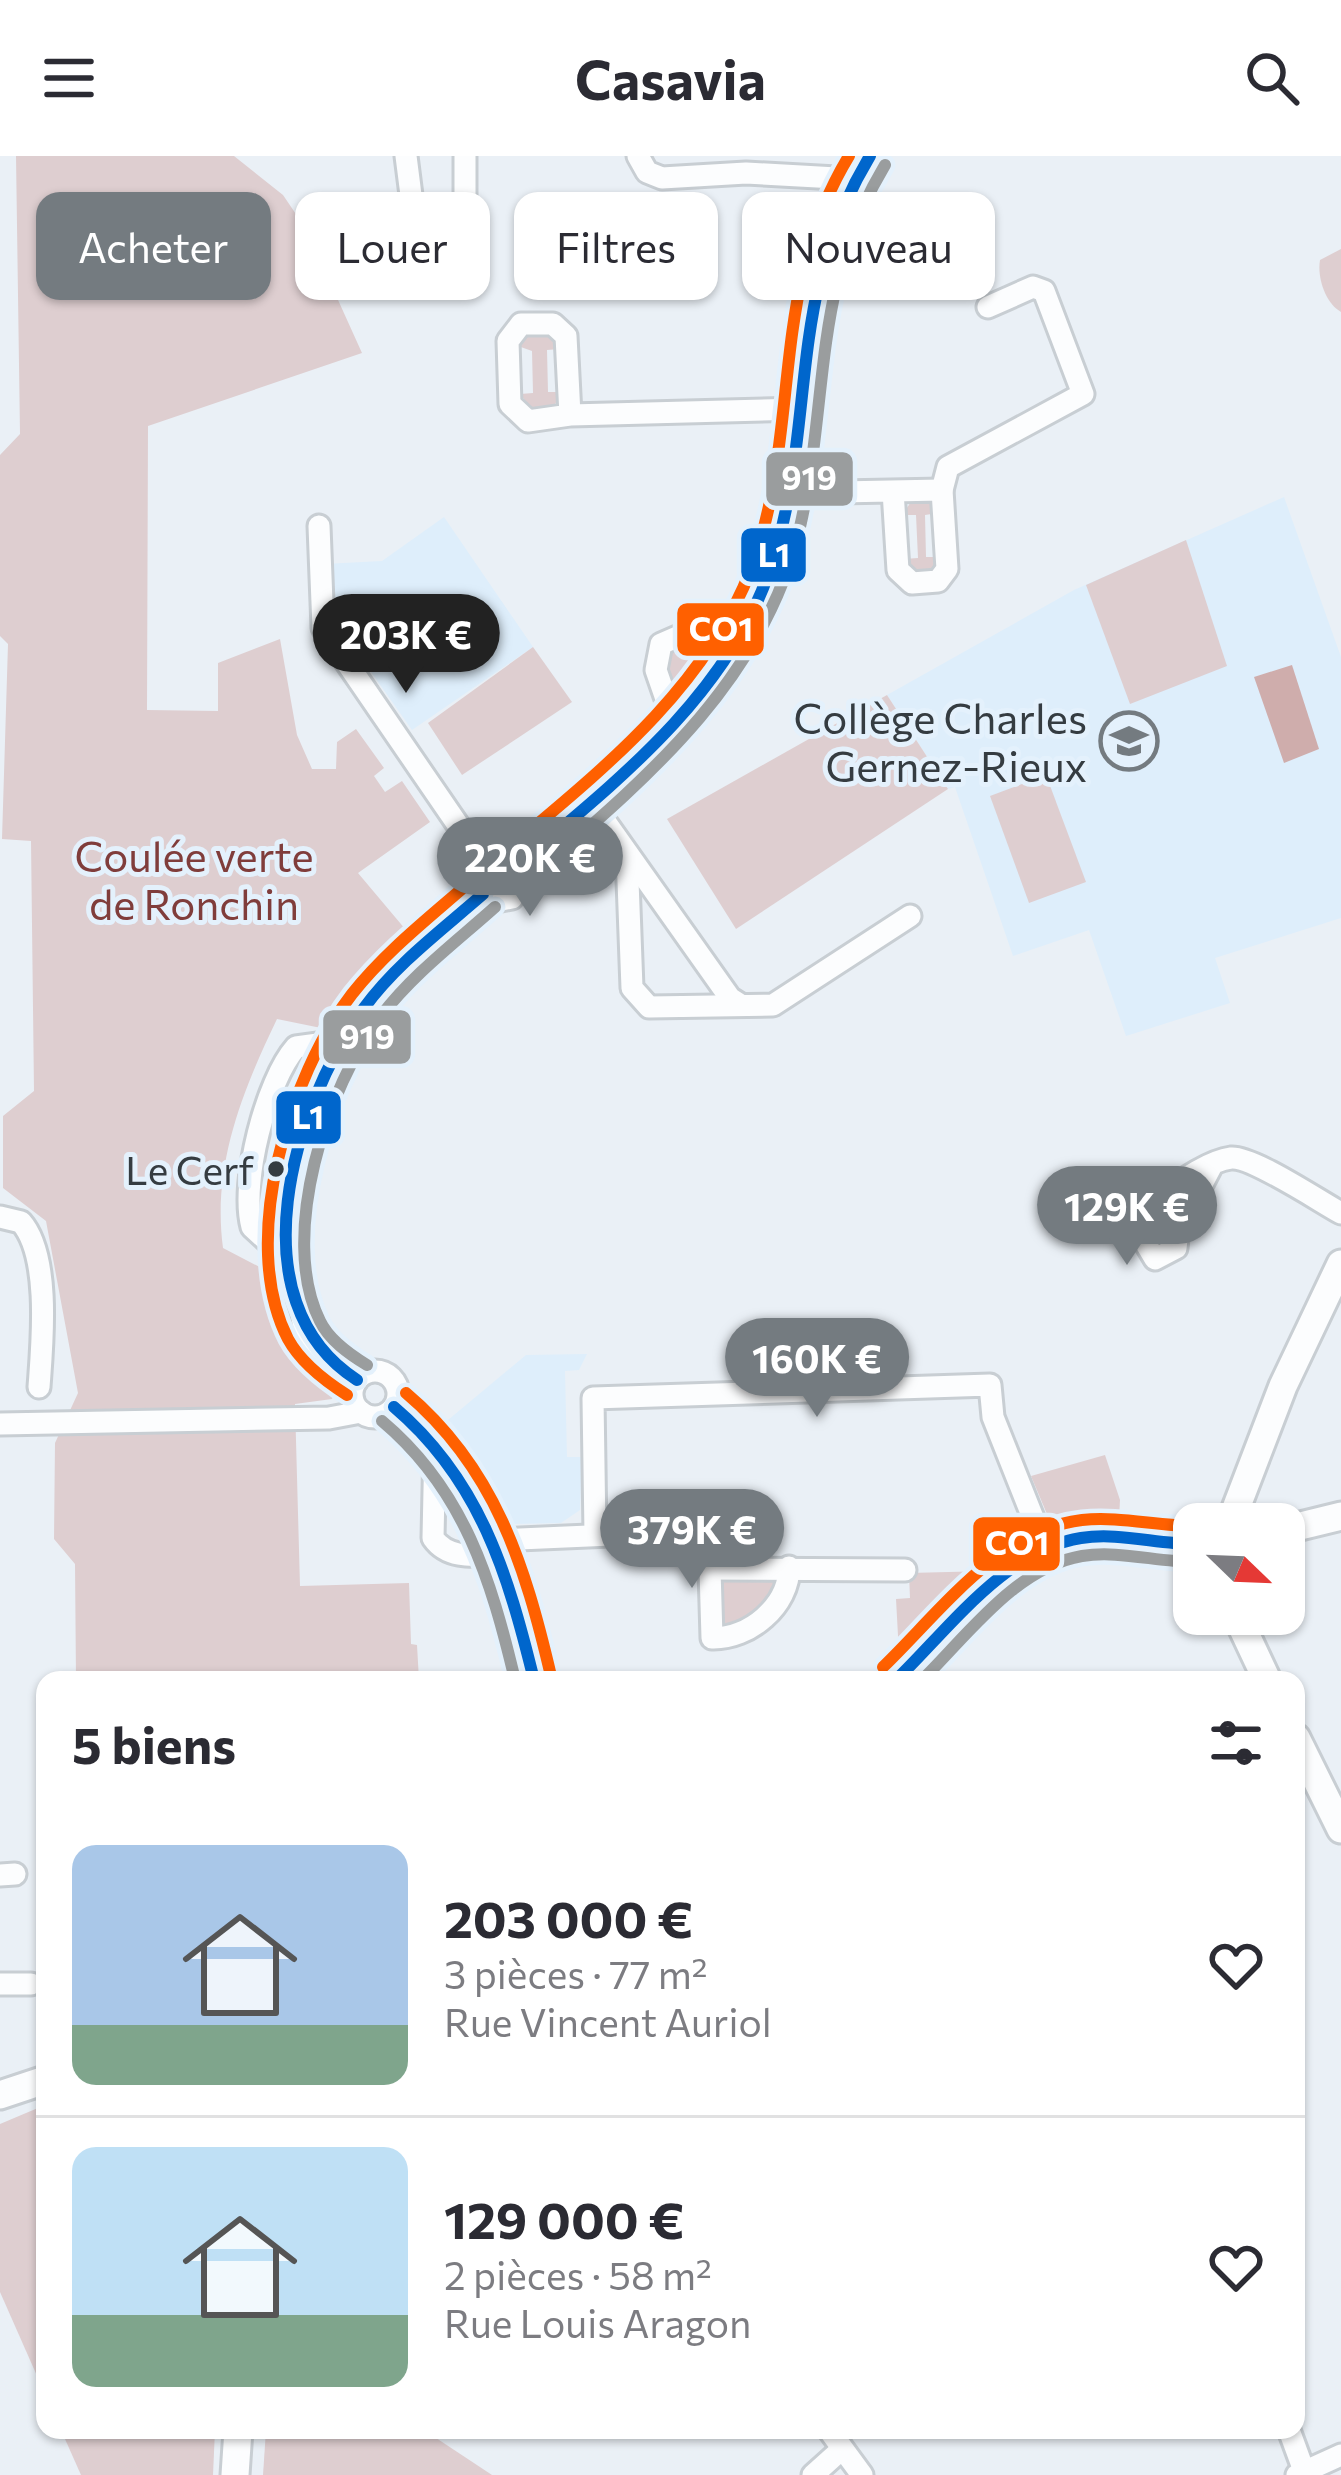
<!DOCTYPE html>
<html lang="fr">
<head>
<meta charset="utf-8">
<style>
	body { margin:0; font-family:Commissioner,sans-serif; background:#f7f7f7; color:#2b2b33; height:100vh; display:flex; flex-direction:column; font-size:45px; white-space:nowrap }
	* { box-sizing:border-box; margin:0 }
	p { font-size:39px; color:#7c7c81 }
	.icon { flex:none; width:66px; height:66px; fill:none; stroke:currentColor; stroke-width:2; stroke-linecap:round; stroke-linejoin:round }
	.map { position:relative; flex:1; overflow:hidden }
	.drawer { position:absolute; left:36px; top:1515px; width:1269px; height:768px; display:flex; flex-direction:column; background:#fff; border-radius:24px; box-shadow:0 3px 9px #0004 }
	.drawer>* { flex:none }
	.banner { position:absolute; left:36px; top:36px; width:1269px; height:108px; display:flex; gap:24px }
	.needle { width:78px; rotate:113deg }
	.controls { position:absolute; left:1173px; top:1347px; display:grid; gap:24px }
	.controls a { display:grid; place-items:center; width:132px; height:132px; border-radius:24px; background:#fff; box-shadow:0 3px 9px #0004; font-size:60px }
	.price { position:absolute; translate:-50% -102px; padding:0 27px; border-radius:42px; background:#747b80; color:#fff; font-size:39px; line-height:78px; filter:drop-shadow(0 3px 6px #0008) }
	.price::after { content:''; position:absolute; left:50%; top:72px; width:36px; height:27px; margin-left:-18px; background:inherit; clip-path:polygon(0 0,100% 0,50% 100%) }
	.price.selected { background:#222; color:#fff }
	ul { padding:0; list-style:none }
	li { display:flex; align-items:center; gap:36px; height:300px; padding:0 36px }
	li+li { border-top:3px solid #e1e1e2 }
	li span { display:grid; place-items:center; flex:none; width:336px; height:240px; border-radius:24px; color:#555 }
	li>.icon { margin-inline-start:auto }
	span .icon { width:144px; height:144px; fill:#fffc; stroke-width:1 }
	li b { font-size:51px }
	h2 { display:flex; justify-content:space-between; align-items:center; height:144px; padding:0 36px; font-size:51px }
	.pill { padding:0 42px; border-radius:24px; background:#fff; box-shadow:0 3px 9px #0004; font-size:42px; line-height:108px }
	.pill.selected { background:#747b80; color:#fff }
	header { display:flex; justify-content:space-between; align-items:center; height:156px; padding:0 36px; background:#fff; font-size:54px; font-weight:700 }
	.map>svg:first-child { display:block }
</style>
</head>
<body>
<header><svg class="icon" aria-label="menu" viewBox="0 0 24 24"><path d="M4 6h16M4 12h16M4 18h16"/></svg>Casavia<svg class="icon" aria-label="search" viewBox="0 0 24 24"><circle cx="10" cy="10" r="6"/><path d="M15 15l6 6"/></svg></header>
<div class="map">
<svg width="1341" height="2319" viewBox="0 0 1341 2319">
	<rect width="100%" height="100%" fill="#eaf0f6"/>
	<!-- built -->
	<g fill="#deeefb">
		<polygon points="1284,341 1341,501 1341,762 1215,802 1230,847 1126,880 1089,774 1013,800 955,631 948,633 887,539 1074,434"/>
		<polygon points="444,361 533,491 412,574 323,448 324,408 382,405"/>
		<polygon points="587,1198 579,1214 565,1215 567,1301 582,1301 580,1354 561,1367 512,1368 442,1269 526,1199"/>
	</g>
	<!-- green -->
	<g fill="#deced0">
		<path d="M 16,0 L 234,0 L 283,39 L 306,73 L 362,197 L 148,270 L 147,554 L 218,555 L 218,507 L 280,483 L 297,579 L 312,613 L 336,613 L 337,586 L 356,573 L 384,612 L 374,620 L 385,636 L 402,625 L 430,666 L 358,717 L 411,780 L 381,805 L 334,868 L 326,873 L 277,863 C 242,936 212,1010 223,1092 L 273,1118 C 276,1168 300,1200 335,1234 L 332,1243 L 295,1248 L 300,1430 L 409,1427 L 411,1488 L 417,1489 L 419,1524 L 76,1524 L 75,1408 L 54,1383 L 55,1287 L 78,1237 L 46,1065 L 3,1032 L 3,960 L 34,935 L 31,685 L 2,683 L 8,488 L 0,480 L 0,299 L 20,278 Z"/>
		<path d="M 1341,93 L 1341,156 C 1325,147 1317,121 1320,104 Z"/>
		<polygon points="542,174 560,193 547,194 548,236 561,236 552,255 536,258 520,238 533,237 532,195 518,190 529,176"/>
		<polygon points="913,343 929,344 938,357 925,359 926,401 940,401 936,415 911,418 904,403 918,402 916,359 902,359"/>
		<polygon points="1186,384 1227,510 1130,548 1086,429"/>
		<circle cx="685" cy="509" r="20"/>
		<polygon points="533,491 572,546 462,619 428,567"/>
		<polygon points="887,539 948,633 736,773 667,663"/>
		<polygon points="1046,619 1086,726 1029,747 990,640"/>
		<polygon points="1105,1299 1120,1344 1119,1362 1052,1370 1031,1320"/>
		<polygon points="988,1415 899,1498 896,1443 910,1442 909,1417"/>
		<polygon points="770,1419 780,1435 743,1466 726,1468 719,1460 723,1424"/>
		<polygon points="45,1949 45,2238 0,2136 0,1968"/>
		<polygon points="61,2274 215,2274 213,2319 81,2319"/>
		<polygon points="266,2274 424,2274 492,2319 263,2319"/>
	</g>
	<!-- water -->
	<polygon fill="#cfadac" points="1292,509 1319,593 1284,607 1254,521"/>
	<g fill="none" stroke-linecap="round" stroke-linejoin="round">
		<!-- minor casing -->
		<g stroke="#c8ced3" stroke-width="27">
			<g id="minor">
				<path d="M 406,0 L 412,47 C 425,62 451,60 465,45 L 465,0"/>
				<polyline points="638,0 647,16 662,22 746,17 854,23"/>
				<polyline points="570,259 566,180 553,168 521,168 508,185 510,248 528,265 570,259 801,253"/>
				<polyline points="942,334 948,311 1083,238 1044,135 1033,131 988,151"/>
				<polyline points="788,337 942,334 947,413 938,425 912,427 898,414 893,335"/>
				<polyline points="319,370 323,472 486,710"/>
				<polyline points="674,566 656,514 661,488 677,481 734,487"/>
				<polyline points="590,644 730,842 741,849"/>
				<polyline points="627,698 632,832 649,851 773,849 910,760"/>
				<path d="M 514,712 C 611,628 726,541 769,416 C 814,283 782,116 870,0"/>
				<polyline points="483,738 496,745 512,742 520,727 514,712"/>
				<path d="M 1211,1011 L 1178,1074 L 1176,1092 L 1155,1103 L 1133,1066 L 1140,1053 C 1165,1038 1202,1006 1231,1002 C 1252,1000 1319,1045 1341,1057"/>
				<path d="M 0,1061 L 21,1066 C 51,1100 42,1189 39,1231"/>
				<circle cx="375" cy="1238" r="23"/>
				<path d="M 357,1224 L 324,1200 L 305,1174 L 288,1104 L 252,1071 C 240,1027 266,925 296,891 L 340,885 L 384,828 L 483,738"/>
				<path d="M 394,1251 C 486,1317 509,1420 534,1524"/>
				<polyline points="0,1268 329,1262 361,1256"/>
				<path d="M 435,1287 L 433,1382 C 449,1405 478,1399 503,1398"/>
				<polyline points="595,1378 593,1242 990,1229 993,1261 1045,1392"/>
				<polyline points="497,1384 680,1376 702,1389 710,1413 905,1414"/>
				<path d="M 710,1413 L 712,1482 C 749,1483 789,1450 789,1411"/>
				<polyline points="0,1719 15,1718"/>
				<polyline points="0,1828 31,1828"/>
				<polyline points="829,2274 862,2319"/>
				<polyline points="1289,2274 1304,2315"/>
				<polyline points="813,2319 842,2293"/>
				<polyline points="1297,2319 1341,2299"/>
			</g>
		</g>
		<!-- tertiary casing -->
		<g stroke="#c8ced3" stroke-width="33">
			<g id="tertiary">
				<polyline points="1230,1368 1283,1230 1341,1108"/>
				<polyline points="1284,1374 1341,1360"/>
				<polyline points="1236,1458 1267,1524"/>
				<path d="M 896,1524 C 943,1481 1016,1388 1081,1382 C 1118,1378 1156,1389 1194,1388"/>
				<polyline points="1296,1582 1341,1673"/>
				<polyline points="0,1939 45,1924"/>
				<polyline points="235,2319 238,2274"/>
			</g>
		</g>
		<!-- minor -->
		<use href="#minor" stroke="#fcfdfe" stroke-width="21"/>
		<!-- tertiary -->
		<use href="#tertiary" stroke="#fcfdfe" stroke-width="27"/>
		<!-- bus-1 casing -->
		<g stroke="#e4f1fc" stroke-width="21">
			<g id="bus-1">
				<path d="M 514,712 C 612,629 726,542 769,416 C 819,270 783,144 870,0"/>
				<path d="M 357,1224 C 234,1145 293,950 364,852 C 396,808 442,774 483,738"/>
				<path d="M 394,1251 C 480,1324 508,1418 534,1524"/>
				<path d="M 896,1524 C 948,1474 1005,1394 1081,1382 C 1118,1376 1157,1388 1194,1388"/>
			</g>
		</g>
		<!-- bus-2 casing -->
		<g stroke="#e4f1fc" stroke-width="21">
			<g id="bus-2">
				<path d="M 526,726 C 642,626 764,527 800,371 C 830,239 811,132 885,9"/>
				<path d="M 367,1209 C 349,1198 329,1184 320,1165 C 278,1081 327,930 381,860 C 413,818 456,786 495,751"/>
				<path d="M 382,1265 C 464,1334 491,1423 515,1524"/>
				<path d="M 922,1524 C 967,1480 1016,1411 1082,1400 C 1118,1394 1157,1406 1194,1406"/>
			</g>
		</g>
		<!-- bus-3 casing -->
		<g stroke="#e4f1fc" stroke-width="21">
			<g id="bus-3">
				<path d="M 502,698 C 598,617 705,534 751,413 C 802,275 768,133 849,0"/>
				<path d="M 406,1237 C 495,1312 525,1409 551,1520"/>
				<path d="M 347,1239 C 325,1225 301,1207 288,1183 C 238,1086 289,920 352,838 C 386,795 430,761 471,725"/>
				<path d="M 883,1511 C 939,1457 1000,1373 1082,1364 C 1119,1360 1157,1370 1194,1370"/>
			</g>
		</g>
		<!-- bus-1 -->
		<use href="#bus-1" stroke="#06c" stroke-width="12"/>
		<!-- bus-2 -->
		<use href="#bus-2" stroke="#9a9d9e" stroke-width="12"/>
		<!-- bus-3 -->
		<use href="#bus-3" stroke="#ff6000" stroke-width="12"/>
	</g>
	<!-- icons -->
	<defs>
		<g id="school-ring" transform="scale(3)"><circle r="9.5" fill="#e4f1fc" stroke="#747b80" stroke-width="1.5"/><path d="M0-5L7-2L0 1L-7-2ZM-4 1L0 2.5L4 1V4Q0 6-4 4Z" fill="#747b80"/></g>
	</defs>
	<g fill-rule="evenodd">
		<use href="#school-ring" x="1129" y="585"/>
	</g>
	<!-- markers -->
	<circle fill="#353c41" stroke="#e4f1fc" stroke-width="4.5" cx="276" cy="1013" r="10"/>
	<g text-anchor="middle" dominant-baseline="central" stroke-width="10" stroke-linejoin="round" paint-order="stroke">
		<!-- bus labels -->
		<g font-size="39" fill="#353c41" stroke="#e4f1fc" text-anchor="end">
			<text x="254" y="1013">Le Cerf</text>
		</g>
		<!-- poi labels -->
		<g font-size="42" fill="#353c41" stroke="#e4f1fc" text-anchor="end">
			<text x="1087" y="561">Collège Charles<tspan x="1087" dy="48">Gernez-Rieux</tspan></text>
		</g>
		<!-- park labels -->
		<g font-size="42" fill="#803d3b" stroke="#e4f1fc">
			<text x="194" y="699">Coulée verte<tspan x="194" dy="48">de Ronchin</tspan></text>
		</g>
	</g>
	<g stroke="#e4f1fc" stroke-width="4.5">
		<rect x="764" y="294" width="91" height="58" rx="12" fill="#9a9d9e"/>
		<rect x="739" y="370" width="69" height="58" rx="12" fill="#06c"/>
		<rect x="675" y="445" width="91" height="57" rx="12" fill="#ff6000"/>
		<rect x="321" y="852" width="92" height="58" rx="12" fill="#9a9d9e"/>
		<rect x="274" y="933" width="69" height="57" rx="12" fill="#06c"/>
		<rect x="971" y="1359" width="91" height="58" rx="12" fill="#ff6000"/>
	</g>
	<g font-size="33" text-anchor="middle" font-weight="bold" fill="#fff">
		<text x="809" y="334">919</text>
		<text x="774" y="411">L1</text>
		<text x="721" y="485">CO1</text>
		<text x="367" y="893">919</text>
		<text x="308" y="973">L1</text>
		<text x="1017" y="1399">CO1</text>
	</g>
</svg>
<div class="controls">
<a><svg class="needle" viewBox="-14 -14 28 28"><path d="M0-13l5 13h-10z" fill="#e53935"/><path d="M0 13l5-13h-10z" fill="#7c7c81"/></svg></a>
</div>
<b class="price selected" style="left:406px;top:540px">203K €</b>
<b class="price" style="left:530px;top:763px">220K €</b>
<b class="price" style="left:1127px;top:1112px">129K €</b>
<b class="price" style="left:817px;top:1264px">160K €</b>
<b class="price" style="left:692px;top:1435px">379K €</b>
<div class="banner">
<a class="pill selected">Acheter</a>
<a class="pill">Louer</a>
<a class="pill">Filtres</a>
<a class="pill">Nouveau</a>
</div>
<section class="drawer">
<h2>5 biens<svg class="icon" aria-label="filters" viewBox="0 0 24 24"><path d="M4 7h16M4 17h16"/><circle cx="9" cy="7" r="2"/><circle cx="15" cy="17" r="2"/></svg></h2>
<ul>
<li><span style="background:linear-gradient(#a9c7e8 75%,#7fa58c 0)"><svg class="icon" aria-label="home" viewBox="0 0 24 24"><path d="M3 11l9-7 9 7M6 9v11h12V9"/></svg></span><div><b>203 000 €</b><p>3 pièces · 77 m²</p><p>Rue Vincent Auriol</p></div><svg class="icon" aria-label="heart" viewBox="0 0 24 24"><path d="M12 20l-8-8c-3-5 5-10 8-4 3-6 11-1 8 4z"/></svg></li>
<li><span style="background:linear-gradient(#bfe0f5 70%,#7fa58c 0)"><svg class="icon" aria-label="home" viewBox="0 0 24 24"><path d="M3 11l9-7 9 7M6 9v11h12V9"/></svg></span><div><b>129 000 €</b><p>2 pièces · 58 m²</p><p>Rue Louis Aragon</p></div><svg class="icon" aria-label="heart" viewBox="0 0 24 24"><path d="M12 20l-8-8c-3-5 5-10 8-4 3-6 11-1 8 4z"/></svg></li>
</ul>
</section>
</div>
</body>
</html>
